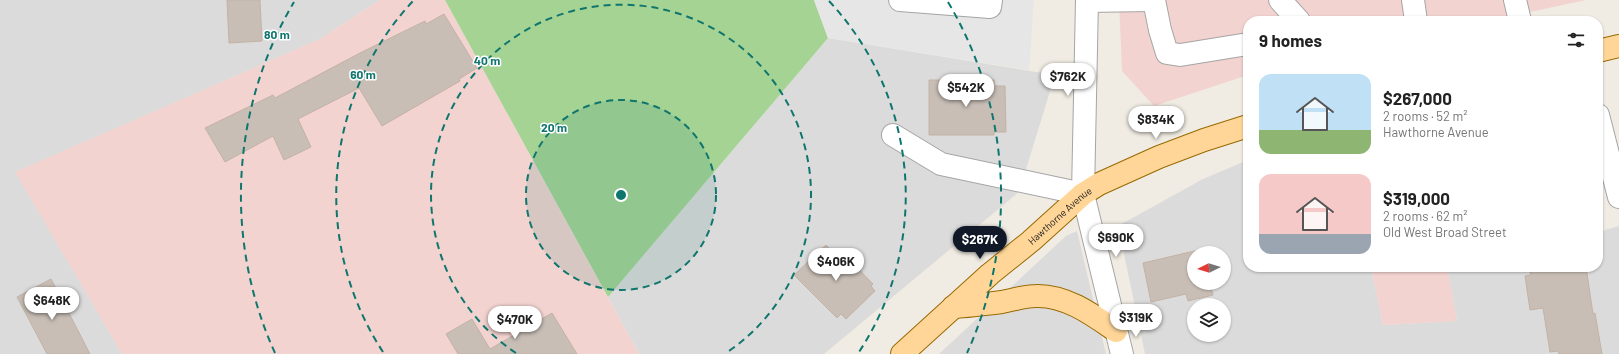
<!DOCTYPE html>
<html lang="en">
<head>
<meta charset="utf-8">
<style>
	body { margin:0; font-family:Barlow,sans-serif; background:#f6f6f6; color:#222; height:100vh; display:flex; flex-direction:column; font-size:15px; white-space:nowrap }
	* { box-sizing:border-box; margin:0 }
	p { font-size:13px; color:#767676 }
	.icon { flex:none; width:22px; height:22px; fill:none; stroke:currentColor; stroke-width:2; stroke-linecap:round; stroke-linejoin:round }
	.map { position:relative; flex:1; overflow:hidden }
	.panel { position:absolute; left:1243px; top:16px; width:360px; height:256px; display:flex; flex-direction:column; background:#fff; border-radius:16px; box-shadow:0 1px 3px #0004 }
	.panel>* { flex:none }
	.needle { width:26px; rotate:265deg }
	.buttons { position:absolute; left:1187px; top:246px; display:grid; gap:8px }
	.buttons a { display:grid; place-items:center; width:44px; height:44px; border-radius:50%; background:#fff; box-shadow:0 1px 3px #0004; font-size:20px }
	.price { position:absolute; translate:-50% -34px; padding:0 9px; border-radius:14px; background:#fff; color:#222; font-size:13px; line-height:26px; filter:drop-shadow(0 1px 2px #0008) }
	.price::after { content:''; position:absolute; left:50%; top:24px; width:12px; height:9px; margin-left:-6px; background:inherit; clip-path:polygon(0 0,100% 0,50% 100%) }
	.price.selected { background:#111827; color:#fff }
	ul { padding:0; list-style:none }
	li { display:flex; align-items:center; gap:12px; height:100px; padding:0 16px }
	li span { display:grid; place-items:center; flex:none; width:112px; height:80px; border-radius:12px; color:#555 }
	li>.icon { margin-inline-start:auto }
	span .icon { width:48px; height:48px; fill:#fffc; stroke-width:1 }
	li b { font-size:17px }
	h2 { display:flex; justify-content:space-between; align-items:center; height:48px; padding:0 16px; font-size:17px }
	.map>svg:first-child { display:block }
</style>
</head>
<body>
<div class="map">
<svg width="1619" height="354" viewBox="0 0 1619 354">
	<rect width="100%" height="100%" fill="#f0ece3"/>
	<!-- residential -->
	<g fill="#dcdbdb" fill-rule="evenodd">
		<polygon points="0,0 380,0 320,39 16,172 122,354 0,354"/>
		<polygon points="828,38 1055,75 1019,192 824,354 639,354 608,297"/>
		<path d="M 1248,160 L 1248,267 L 1371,267 L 1383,325 L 1457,321 L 1447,267 L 1598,267 L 1598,232 L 1619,226 L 1619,354 L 1145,354 L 1118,226 L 1203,179 ZM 1194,253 L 1224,253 L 1224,283 L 1194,283 ZM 1194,305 L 1224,305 L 1224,335 L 1194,335 Z"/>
		<polygon points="1077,231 1106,354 939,354 1066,236"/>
	</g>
	<!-- commercial -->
	<g fill="#f2d3d0">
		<polygon points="380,0 445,0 639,354 122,354 15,172 320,39"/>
		<polygon points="1119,0 1586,0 1487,21 1248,21 1248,75 1154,106 1122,71"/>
		<polygon points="1371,267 1447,267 1457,321 1383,325"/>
	</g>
	<!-- forest -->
	<polygon fill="#a4d394" points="445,0 814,0 828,38 608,297"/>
	<!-- parking -->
	<polygon fill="#e6e6e6" points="814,0 1034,0 1029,70 828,38"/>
	<!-- building -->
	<g fill="#c8beb6" stroke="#c3b2a4">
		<polygon points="227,0 260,0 262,41 229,43"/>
		<polygon points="444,14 477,68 459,79 460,81 382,126 359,88 298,119 311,147 284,160 273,136 225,162 205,128 273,95 275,98 360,53 425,21 426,24"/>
		<polygon points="929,80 994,80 994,86 1005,86 1006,132 994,132 994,135 929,135"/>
		<polygon points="826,245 835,254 840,250 873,284 871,286 875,291 846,319 841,314 837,318 794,275"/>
		<polygon points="1203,249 1203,253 1194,253 1194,283 1210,283 1213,295 1188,301 1186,294 1151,302 1143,263"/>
		<polygon points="1536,267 1586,267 1593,314 1595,313 1602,354 1559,354 1558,351 1550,352 1543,308 1530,310 1525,276 1531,275 1530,272 1537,271"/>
		<polygon points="51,279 71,317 90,354 47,354 17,297"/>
		<polygon points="552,313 577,354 458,354 446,334 472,319 490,349"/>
	</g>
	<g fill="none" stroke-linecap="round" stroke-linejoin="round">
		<!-- minor casing -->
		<g stroke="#a5a5a5" stroke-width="24">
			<g id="minor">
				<polyline points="900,0 990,7 991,0"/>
				<polyline points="1087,0 1083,194 1122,354"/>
				<polyline points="1154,0 1160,30 1167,53 1180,55 1248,44"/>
				<polyline points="1280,0 1299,21"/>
				<polyline points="1413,0 1416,21"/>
				<polyline points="1515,0 1520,21"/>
				<polyline points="1087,1 1151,0"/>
				<polyline points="1598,115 1619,197"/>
				<polyline points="893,135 941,164 1083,194"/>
			</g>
		</g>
		<!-- major casing -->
		<g stroke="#976a00" stroke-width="24">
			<g id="major">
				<polyline points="1598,51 1619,46"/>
				<path d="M 953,307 C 970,306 986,304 1002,302 C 1013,300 1024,296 1036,296 C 1066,295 1093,315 1116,331"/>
				<path id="s1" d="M 902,354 L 990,274 L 1031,241 L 1083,194 L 1099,184 L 1159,157 L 1204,140 L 1248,126"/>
			</g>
		</g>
		<!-- minor -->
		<use href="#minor" stroke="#fff" stroke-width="22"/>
		<!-- major -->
		<use href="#major" stroke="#ffd698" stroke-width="22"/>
	</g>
	<!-- distance rings -->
	<circle cx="621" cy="195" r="95" fill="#0f766e" fill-opacity=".12"/>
	<g fill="none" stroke="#0f766e" stroke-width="2" stroke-dasharray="7 5">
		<circle cx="621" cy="195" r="95"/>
		<path d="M516 353A190 190 0 1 1 726 353"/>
		<path d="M383 352A285 285 0 0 1 413 1M829 1A285 285 0 0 1 859 352"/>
		<path d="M275 353A380 380 0 0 1 294 2M948 2A380 380 0 0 1 967 353"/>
	</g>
	<g text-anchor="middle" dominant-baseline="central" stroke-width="3" stroke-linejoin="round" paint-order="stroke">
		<!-- street labels -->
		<g font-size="10" fill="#1e1e1e" stroke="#fff">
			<text stroke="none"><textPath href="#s1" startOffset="210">Hawthorne Avenue</textPath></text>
		</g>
	</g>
	<circle cx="621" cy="195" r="6" fill="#0f766e" stroke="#fff" stroke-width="2"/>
	<g font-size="12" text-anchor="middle" font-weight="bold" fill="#0f766e" stroke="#fff" stroke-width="3" stroke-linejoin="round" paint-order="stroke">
		<text x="277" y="39">80 m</text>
		<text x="487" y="65">40 m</text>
		<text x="363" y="79">60 m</text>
		<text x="554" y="132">20 m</text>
	</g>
</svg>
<div class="buttons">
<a><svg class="needle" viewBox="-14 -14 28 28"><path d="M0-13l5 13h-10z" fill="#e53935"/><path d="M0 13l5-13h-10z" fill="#767676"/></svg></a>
<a><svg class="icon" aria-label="layers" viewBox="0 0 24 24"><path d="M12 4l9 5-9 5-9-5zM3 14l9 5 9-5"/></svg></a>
</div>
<b class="price" style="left:1068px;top:97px">$762K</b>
<b class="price" style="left:966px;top:108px">$542K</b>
<b class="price" style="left:1156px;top:140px">$834K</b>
<b class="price" style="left:1116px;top:258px">$690K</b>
<b class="price selected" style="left:980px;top:260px">$267K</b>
<b class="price" style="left:836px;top:282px">$406K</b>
<b class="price" style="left:52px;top:321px">$648K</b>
<b class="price" style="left:1136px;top:338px">$319K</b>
<b class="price" style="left:515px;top:340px">$470K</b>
<section class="panel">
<h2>9 homes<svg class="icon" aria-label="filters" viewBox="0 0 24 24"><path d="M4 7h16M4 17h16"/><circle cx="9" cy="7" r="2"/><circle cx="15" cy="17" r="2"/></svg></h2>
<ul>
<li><span style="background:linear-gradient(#bfe0f5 70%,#8fb573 0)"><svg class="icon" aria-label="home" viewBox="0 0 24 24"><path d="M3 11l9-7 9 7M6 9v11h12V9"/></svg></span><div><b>$267,000</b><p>2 rooms · 52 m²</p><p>Hawthorne Avenue</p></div></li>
<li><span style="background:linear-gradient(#f6c9c9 75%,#9aa5b1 0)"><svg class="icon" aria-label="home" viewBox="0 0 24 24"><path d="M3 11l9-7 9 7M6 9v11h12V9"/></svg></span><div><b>$319,000</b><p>2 rooms · 62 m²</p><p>Old West Broad Street</p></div></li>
</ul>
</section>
</div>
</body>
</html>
